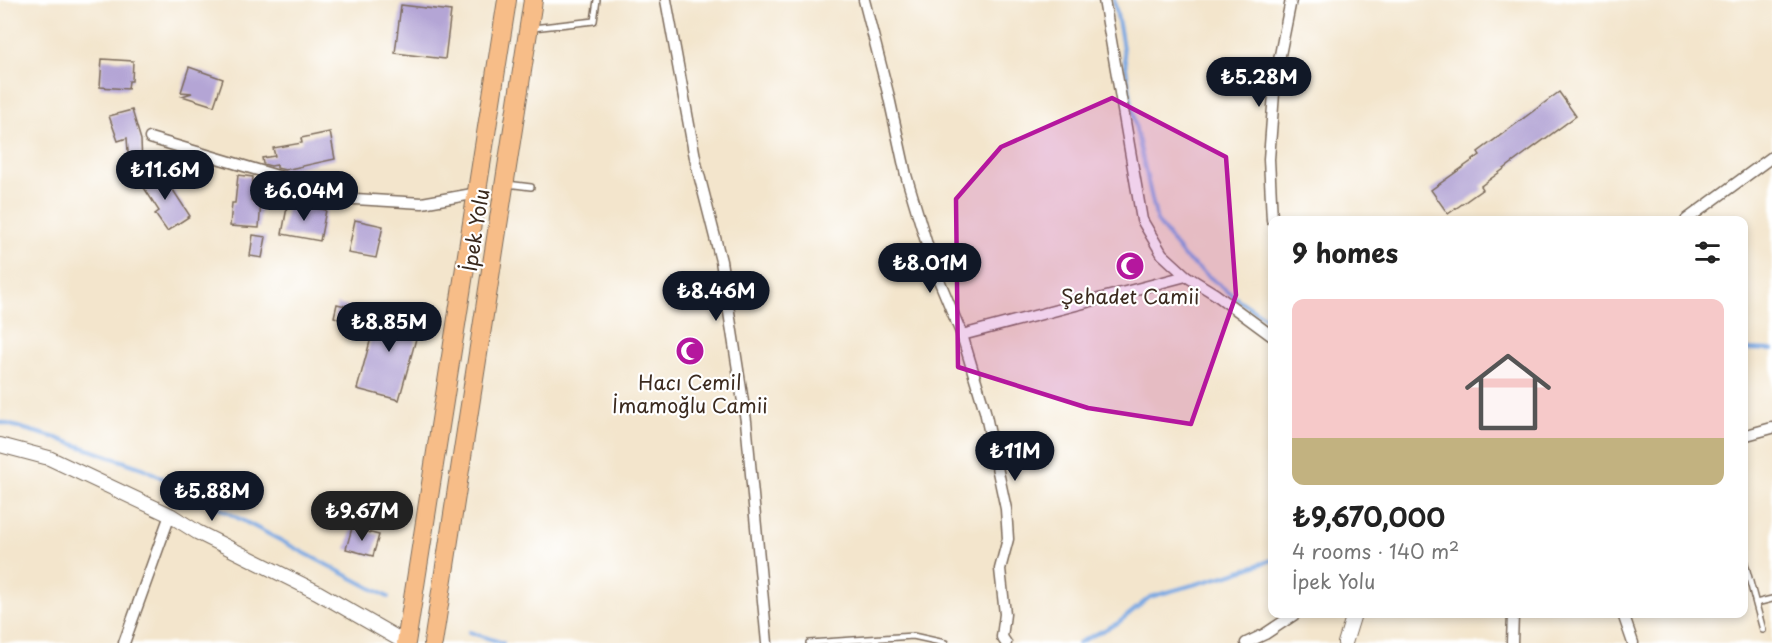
<!DOCTYPE html>
<html lang="en">
<head>
<meta charset="utf-8">
<style>
	body { margin:0; font-family:"Playpen Sans",sans-serif; background:#f2f2f2; color:#222; height:100vh; display:flex; flex-direction:column; font-size:22px; white-space:nowrap }
	* { box-sizing:border-box; margin:0 }
	p { font-size:20px; color:#767676 }
	.icon { flex:none; width:33px; height:33px; fill:none; stroke:currentColor; stroke-width:2; stroke-linecap:round; stroke-linejoin:round }
	.map { position:relative; flex:1; overflow:hidden }
	.sheet { position:absolute; left:1268px; top:216px; width:480px; height:402px; display:flex; flex-direction:column; background:#fff; border-radius:12px; box-shadow:0 3px 9px #0003 }
	.sheet>* { flex:none }
	.price { position:absolute; translate:-50% -51px; padding:0 14px; border-radius:21px; background:#111827; color:#fff; font-size:20px; line-height:39px; filter:drop-shadow(0 2px 3px #0008) }
	.price::after { content:''; position:absolute; left:50%; top:36px; width:18px; height:14px; margin-left:-9px; background:inherit; clip-path:polygon(0 0,100% 0,50% 100%) }
	.price.active { background:#222; color:#fff }
	ul { padding:0; list-style:none }
	li { display:grid; align-content:center; gap:12px; height:318px; padding:0 24px }
	li+li { border-top:2px solid #e0e0e0 }
	li span { display:grid; place-items:center; height:186px; border-radius:12px; color:#555 }
	li>.icon { margin-inline-start:auto }
	span .icon { width:108px; height:108px; fill:#fffc; stroke-width:1 }
	li b { font-size:26px }
	h2 { display:flex; justify-content:space-between; align-items:center; height:72px; padding:0 24px; font-size:26px }
	.map>svg:first-child { display:block }
</style>
</head>
<body>
<div class="map">
<svg width="1772" height="643" viewBox="0 0 1772 643">
	<rect width="100%" height="100%" fill="#fff"/>
	<filter id="ink" filterUnits="userSpaceOnUse"><feTurbulence type="fractalNoise" baseFrequency=".0167" numOctaves="2"/><feDisplacementMap in="SourceGraphic" scale="12" xChannelSelector="R" yChannelSelector="G"/><feConvolveMatrix kernelMatrix="1 2 1 2 8 2 1 2 1" color-interpolation-filters="sRGB"/></filter>
	<filter id="wash" filterUnits="userSpaceOnUse"><feTurbulence type="fractalNoise" baseFrequency=".008" numOctaves="4" result="noise"/><feDisplacementMap in="SourceGraphic" scale="24" xChannelSelector="R" yChannelSelector="G"/><feGaussianBlur stdDeviation="1.35" result="paint"/><feColorMatrix in="noise" values="0 0 0 0 0 0 0 0 0 0 0 0 0 0 0 0 0 1.4 0 .05"/><feComposite in="paint" operator="in"/></filter>
	<g filter="url(#wash)">
		<rect width="100%" height="100%" fill="#f3e5cc"/>
		<g fill="none" stroke-linecap="round" stroke-linejoin="round">
			<!-- stream -->
			<g stroke="#78a7e2" stroke-width="4">
				<polyline points="1114,0 1120,30 1136,129 1157,221 1184,257 1240,301 1272,322"/>
				<polyline points="1743,352 1749,349 1772,350"/>
				<polyline points="0,422 56,438 145,469 388,597"/>
				<polyline points="469,632 503,643"/>
				<polyline points="1078,643 1118,623 1150,597 1232,574 1272,560"/>
			</g>
		</g>
		<g id="blocks">
			<!-- building -->
			<g fill="#b4a5d5">
				<polygon points="401,5 451,11 445,59 395,53"/>
				<polygon points="102,59 133,61 132,81 129,81 128,89 100,87"/>
				<polygon points="189,67 223,79 214,106 182,96 192,93 181,92"/>
				<polygon points="1559,92 1576,116 1481,186 1483,189 1448,214 1431,190 1480,155 1478,152"/>
				<polygon points="132,110 141,140 142,164 129,165 127,138 118,141 109,116"/>
				<polygon points="330,132 335,159 285,170 277,168 277,165 271,166 263,164 262,158 275,156 273,148 302,143 301,138"/>
				<polygon points="160,170 190,216 167,231 155,214 159,211 141,183"/>
				<polygon points="238,175 253,177 251,201 261,202 259,228 230,226 232,203 235,203"/>
				<polygon points="288,202 326,210 320,241 282,234"/>
				<polygon points="355,220 383,226 376,258 348,253"/>
				<polygon points="253,235 266,237 262,258 250,256"/>
				<polygon points="337,304 358,309 354,323 334,317"/>
				<polygon points="380,305 422,317 399,400 357,389"/>
				<polygon points="352,528 379,535 373,556 346,549"/>
			</g>
		</g>
	</g>
	<g filter="url(#ink)">
		<use href="#blocks" fill-opacity="0" stroke="#7b6b5b" stroke-width="1.5"/>
		<g fill="none" stroke-linecap="round" stroke-linejoin="round">
			<!-- service casing -->
			<g stroke="#7b6b5b" stroke-width="8">
				<g id="service">
					<polyline points="533,28 594,21 597,0"/>
					<polyline points="507,184 531,187"/>
					<polyline points="1743,556 1763,630"/>
					<polyline points="1756,603 1772,599"/>
					<polyline points="809,643 913,636 945,643"/>
				</g>
			</g>
			<!-- minor casing -->
			<g stroke="#7b6b5b" stroke-width="13">
				<g id="minor">
					<polyline points="666,0 696,163 721,261 746,421 767,643"/>
					<polyline points="864,0 888,93 906,175 934,268 962,335 1186,276"/>
					<polyline points="1104,0 1142,220 1162,254 1186,276 1215,294 1272,336"/>
					<polyline points="150,138 355,199 422,203 478,193"/>
					<polyline points="1272,220 1269,159 1275,80 1291,0"/>
					<polyline points="1686,220 1772,157"/>
					<polyline points="962,335 985,411 1006,509 1008,539 1000,569 1005,614 1002,637 1006,643"/>
					<polyline points="1743,436 1772,428"/>
					<polyline points="1623,614 1633,643"/>
					<polyline points="124,643 170,515"/>
					<polyline points="1246,643 1265,634 1295,614"/>
					<polyline points="1512,643 1513,614"/>
				</g>
			</g>
			<!-- tertiary casing -->
			<g stroke="#7b6b5b" stroke-width="16">
				<g id="tertiary">
					<polyline points="0,445 49,458 170,515 197,532 317,592 406,643"/>
					<polyline points="1345,643 1354,614"/>
				</g>
			</g>
			<!-- trunk casing -->
			<g stroke="#7b6b5b" stroke-width="20">
				<g id="trunk">
					<polyline points="406,643 507,0"/>
					<polyline points="433,643 533,0"/>
				</g>
			</g>
			<!-- service -->
			<use href="#service" stroke="#fff" stroke-width="5"/>
			<!-- minor -->
			<use href="#minor" stroke="#fff" stroke-width="10"/>
			<!-- tertiary -->
			<use href="#tertiary" stroke="#fff" stroke-width="14"/>
			<!-- trunk -->
			<use href="#trunk" stroke="#f7bd88" stroke-width="18"/>
		</g>
	</g>
	<!-- marked area -->
	<path fill="#b5179e" fill-opacity="0.2" stroke="#b5179e" stroke-width="4.5" stroke-linejoin="round" d="M 1112,98 L 1226,157 L 1236,295 L 1191,424 L 1088,408 L 958,367 L 956,199 L 1001,147 Z"/>
	<!-- icons -->
	<defs>
		<g id="mosque-disc" transform="scale(1.5)"><circle r="9.5" fill="#b5179e" stroke="#fff"/><path d="M3.5-4.9A6 6 0 1 0 3.5 4.9A5 5 0 1 1 3.5-4.9Z" fill="#fff"/></g>
	</defs>
	<g fill-rule="evenodd">
		<use href="#mosque-disc" x="1130" y="266"/>
		<use href="#mosque-disc" x="690" y="351"/>
	</g>
	<g text-anchor="middle" dominant-baseline="central" stroke-width="4.5" stroke-linejoin="round" paint-order="stroke">
		<!-- street labels -->
		<g font-size="20" fill="#3b2a1e" stroke="#fff">
			<text transform="translate(475 230) rotate(-81)">İpek Yolu</text>
		</g>
		<!-- poi labels -->
		<g font-size="20" fill="#3b2a1e" stroke="#fff">
			<text x="1130" y="296">Şehadet Camii</text>
			<text x="690" y="382">Hacı Cemil<tspan x="690" dy="23">İmamoğlu Camii</tspan></text>
		</g>
	</g>
</svg>
<b class="price" style="left:1259px;top:108px">₺5.28M</b>
<b class="price" style="left:165px;top:201px">₺11.6M</b>
<b class="price" style="left:304px;top:222px">₺6.04M</b>
<b class="price" style="left:930px;top:294px">₺8.01M</b>
<b class="price" style="left:716px;top:322px">₺8.46M</b>
<b class="price" style="left:389px;top:353px">₺8.85M</b>
<b class="price" style="left:1015px;top:482px">₺11M</b>
<b class="price" style="left:212px;top:522px">₺5.88M</b>
<b class="price active" style="left:362px;top:542px">₺9.67M</b>
<section class="sheet">
<h2>9 homes<svg class="icon" aria-label="filters" viewBox="0 0 24 24"><path d="M4 7h16M4 17h16"/><circle cx="9" cy="7" r="2"/><circle cx="15" cy="17" r="2"/></svg></h2>
<ul>
<li><span style="background:linear-gradient(#f6c9c9 75%,#c2b280 0)"><svg class="icon" aria-label="home" viewBox="0 0 24 24"><path d="M3 11l9-7 9 7M6 9v11h12V9"/></svg></span><div><b>₺9,670,000</b><p>4 rooms · 140 m²</p><p>İpek Yolu</p></div></li>
</ul>
</section>
</div>
</body>
</html>
